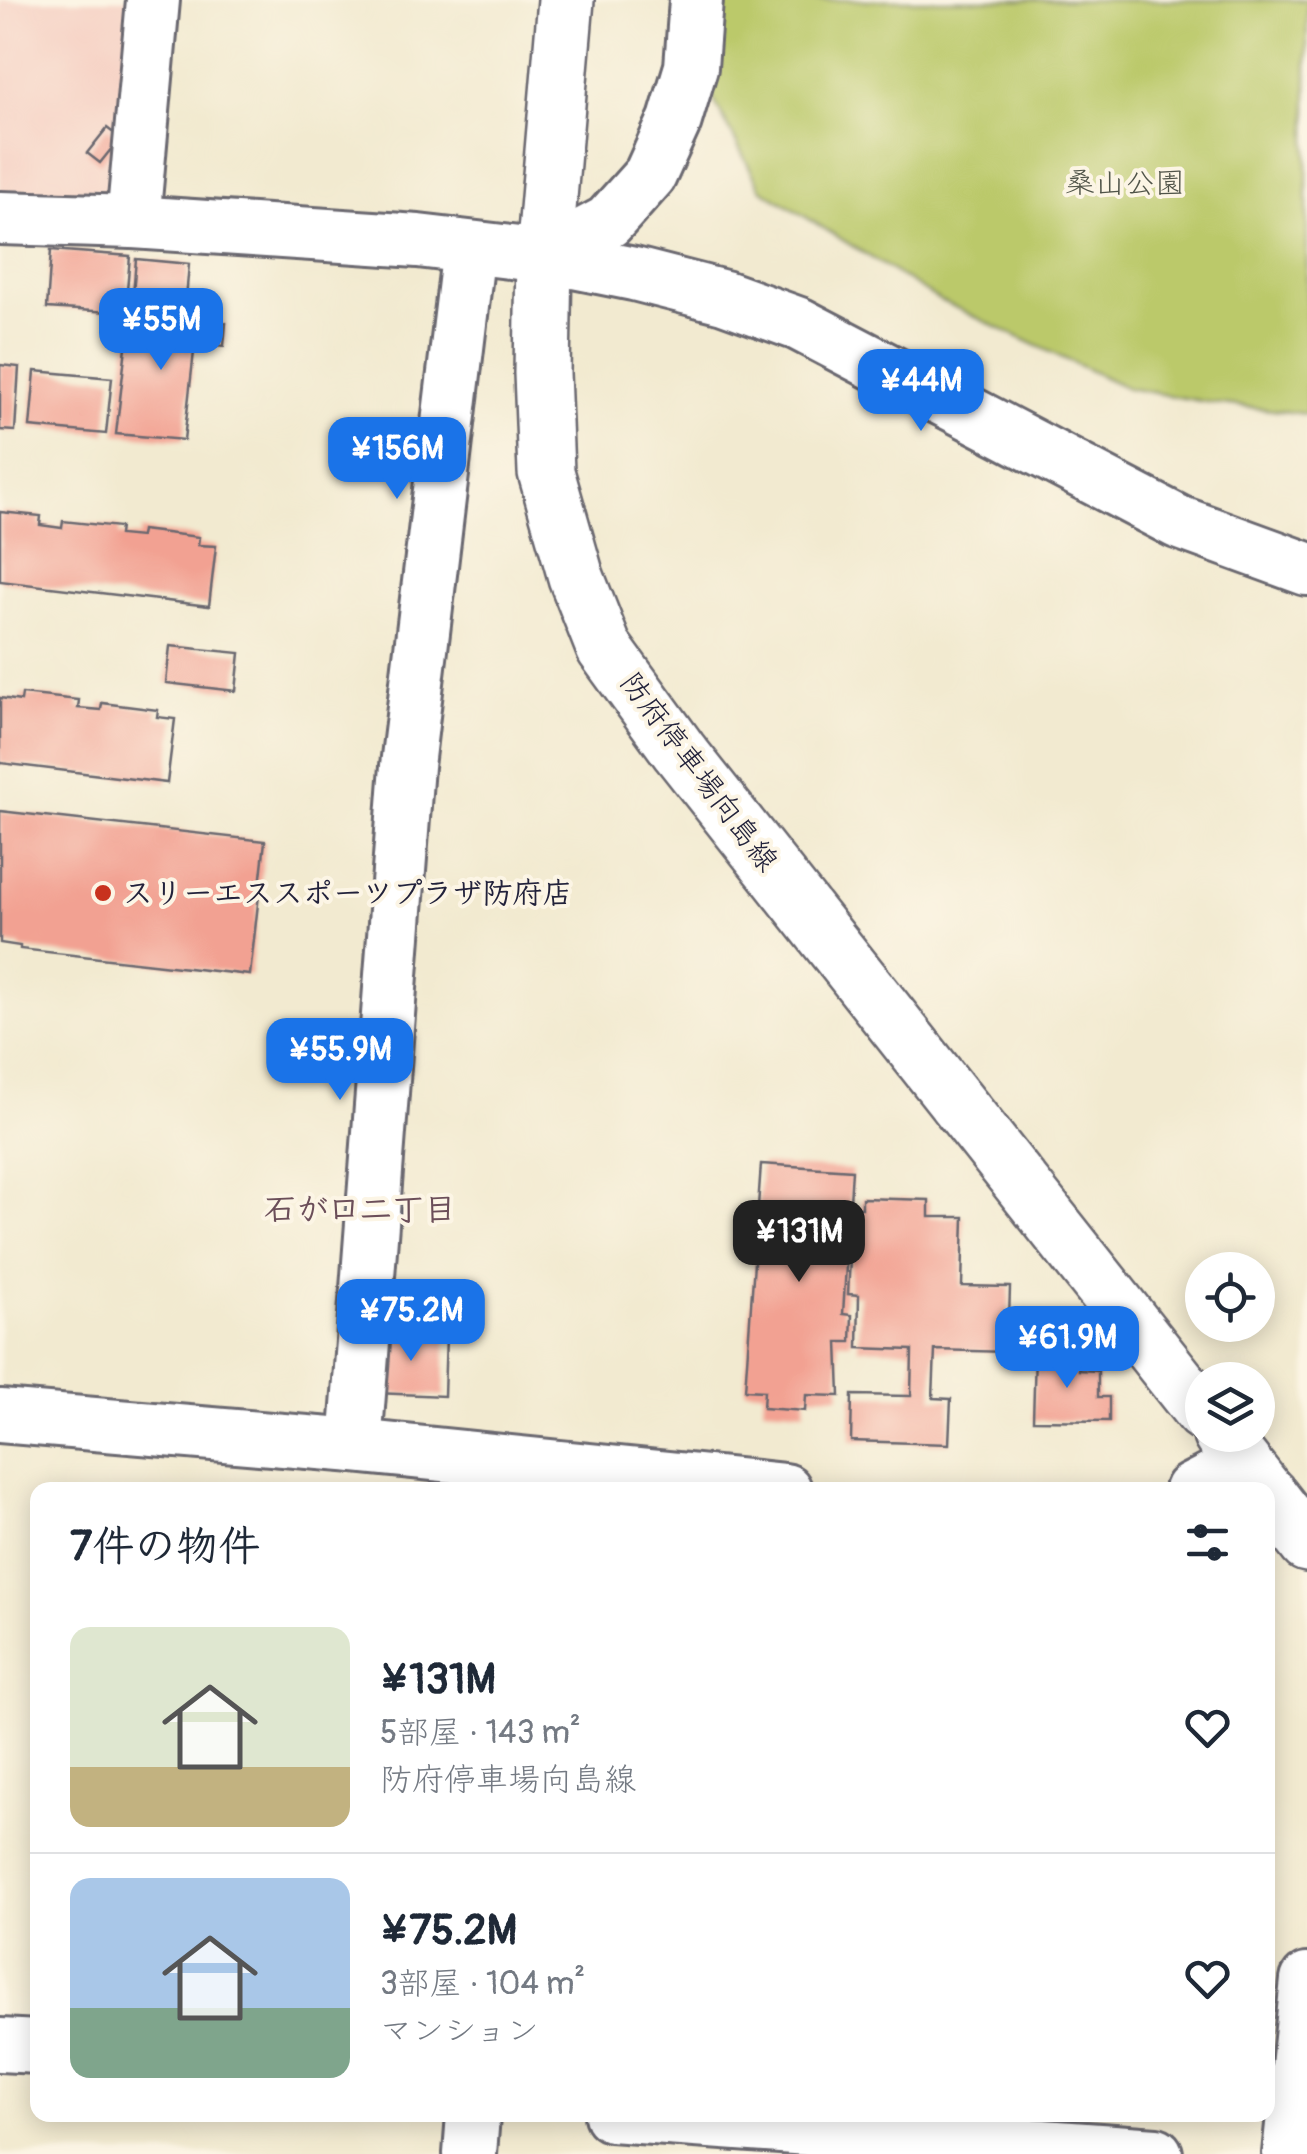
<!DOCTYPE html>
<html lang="ja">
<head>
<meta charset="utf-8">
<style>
	body { margin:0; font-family:Pangolin,"Klee One",sans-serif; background:#f2f2f3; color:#1f2937; height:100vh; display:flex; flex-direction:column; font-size:38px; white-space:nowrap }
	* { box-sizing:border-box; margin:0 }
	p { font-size:32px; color:#747a83 }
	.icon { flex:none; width:55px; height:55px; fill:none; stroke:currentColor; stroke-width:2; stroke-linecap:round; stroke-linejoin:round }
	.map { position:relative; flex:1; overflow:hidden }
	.panel { position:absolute; left:30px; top:1482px; width:1245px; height:640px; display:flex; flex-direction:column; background:#fff; border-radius:20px; box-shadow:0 5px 25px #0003 }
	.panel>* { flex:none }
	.controls { position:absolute; left:1185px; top:1252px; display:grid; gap:20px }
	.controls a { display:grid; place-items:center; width:90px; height:90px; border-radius:50%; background:#fff; box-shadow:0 5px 25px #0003; font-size:50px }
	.price { position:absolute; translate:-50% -85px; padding:0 22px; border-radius:20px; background:#1a73e8; color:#fff; font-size:32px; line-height:65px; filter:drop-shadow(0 2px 5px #0008) }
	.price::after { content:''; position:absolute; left:50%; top:60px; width:30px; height:22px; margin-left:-15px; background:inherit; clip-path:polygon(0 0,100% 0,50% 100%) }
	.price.on { background:#222; color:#fff }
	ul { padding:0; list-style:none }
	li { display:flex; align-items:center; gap:30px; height:250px; padding:0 40px }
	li+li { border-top:2px solid #e0e1e3 }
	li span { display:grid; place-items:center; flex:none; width:280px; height:200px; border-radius:20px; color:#555 }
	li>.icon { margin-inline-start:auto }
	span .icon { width:120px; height:120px; fill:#fffc; stroke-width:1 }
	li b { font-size:42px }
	h2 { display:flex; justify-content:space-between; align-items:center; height:120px; padding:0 40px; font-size:42px }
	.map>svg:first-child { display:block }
</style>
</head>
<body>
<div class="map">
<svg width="1307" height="2154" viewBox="0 0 1307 2154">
	<rect width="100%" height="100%" fill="#fcf5e5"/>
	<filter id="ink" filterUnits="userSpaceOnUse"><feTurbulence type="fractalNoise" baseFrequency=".01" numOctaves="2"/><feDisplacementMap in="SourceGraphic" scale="20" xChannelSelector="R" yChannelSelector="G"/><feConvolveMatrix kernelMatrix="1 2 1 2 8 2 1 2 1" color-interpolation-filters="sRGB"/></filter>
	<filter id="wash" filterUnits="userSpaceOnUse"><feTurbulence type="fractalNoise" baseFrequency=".0048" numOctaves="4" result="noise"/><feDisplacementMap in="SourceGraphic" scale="40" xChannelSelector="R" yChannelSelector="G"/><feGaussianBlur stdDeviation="2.25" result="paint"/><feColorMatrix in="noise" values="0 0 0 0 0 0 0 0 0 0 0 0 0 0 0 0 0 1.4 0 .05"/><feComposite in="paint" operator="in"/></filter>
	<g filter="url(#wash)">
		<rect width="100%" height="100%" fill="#f2ead0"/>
		<!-- built -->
		<polygon fill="#f6d2c5" points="0,0 153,0 133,222 0,218"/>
		<!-- park -->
		<polygon fill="#bbc96b" stroke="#6e7653" stroke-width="2.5" points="710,0 1307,0 1307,414 1212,403 1127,388 939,300 761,189 708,89"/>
		<g id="blocks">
			<!-- building -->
			<g fill="#f2a192">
				<polygon points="107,128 120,138 100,163 87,153"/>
				<polygon points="51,250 130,256 125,313 47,308"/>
				<polygon points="136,259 189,264 185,310 132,306"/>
				<polygon points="130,312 226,323 224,346 195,343 184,440 116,434"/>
				<polygon points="0,365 19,367 15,431 0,430"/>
				<polygon points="35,371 112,378 106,434 30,427"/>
				<polygon points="0,512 41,516 40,525 62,528 63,521 120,527 119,535 140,537 141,530 199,537 198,545 216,546 209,606 0,581"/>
				<polygon points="170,646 240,653 236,691 166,683"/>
				<polygon points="22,694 79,700 78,708 101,710 102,703 158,710 157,717 175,719 167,783 0,763 0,698 21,701"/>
				<polygon points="0,811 265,841 250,975 20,949 20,946 0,943"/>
				<polygon points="761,1164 852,1170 843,1314 852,1315 851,1342 838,1342 840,1396 806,1395 805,1411 763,1408 764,1391 745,1390"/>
				<polygon points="862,1198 929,1200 929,1217 964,1217 962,1286 1010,1287 1008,1352 935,1350 933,1398 951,1399 949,1444 851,1441 852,1395 911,1396 912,1350 858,1348 859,1295 848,1294 853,1208 862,1208"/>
				<polygon points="378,1333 446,1335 444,1396 376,1393"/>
				<polygon points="1035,1354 1079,1354 1079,1370 1098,1371 1098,1397 1109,1397 1109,1421 1033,1420"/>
			</g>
		</g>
	</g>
	<g filter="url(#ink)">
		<use href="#blocks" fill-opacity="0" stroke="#6b686f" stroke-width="2.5"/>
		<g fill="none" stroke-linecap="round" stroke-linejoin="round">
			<!-- minor casing -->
			<g stroke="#6b686f" stroke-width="58">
				<g id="minor">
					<polyline points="0,218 133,222 418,241 544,256 634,274 724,297 799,324 1178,522 1307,569"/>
					<polyline points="133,222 153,0"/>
					<polyline points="544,256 608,222 650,175 675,120 691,67 696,0"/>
					<polyline points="0,1416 355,1446 785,1490"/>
					<polyline points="355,1446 407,766 469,248"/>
					<polyline points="1191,1490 1243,1463"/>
					<polyline points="0,2045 38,2047"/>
					<polyline points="611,2115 1156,2154"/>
					<polyline points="470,2154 473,2115"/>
					<polyline points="1289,2154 1307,1980"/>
				</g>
			</g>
			<!-- major casing -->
			<g stroke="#6b686f" stroke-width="60">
				<g id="major">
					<polyline points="566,0 544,256 542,373 546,472 576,577 604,648 679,751 1202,1412"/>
					<polyline points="1221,1435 1264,1490"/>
					<polyline points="1268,1494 1307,1544"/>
				</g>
			</g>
			<!-- minor -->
			<use href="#minor" stroke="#fff" stroke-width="52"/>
			<!-- major -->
			<use href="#major" stroke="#fff" stroke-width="55"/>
		</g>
	</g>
	<!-- markers -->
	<circle fill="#c8321e" stroke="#fcf5e5" stroke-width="4" cx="103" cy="893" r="10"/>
	<g text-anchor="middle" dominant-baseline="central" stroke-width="8" stroke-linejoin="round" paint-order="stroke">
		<!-- park labels -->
		<g font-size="30" fill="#505449" stroke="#fcf5e5">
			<text x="1125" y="183">桑山公園</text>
		</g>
		<!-- street labels -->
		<g font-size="30" fill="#22223b" stroke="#fcf5e5">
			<text transform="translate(699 772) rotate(53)">防府停車場向島線</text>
		</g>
		<!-- poi labels -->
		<g font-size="30" font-weight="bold" fill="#22223b" stroke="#fcf5e5" text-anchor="start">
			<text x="123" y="893">スリーエススポーツプラザ防府店</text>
		</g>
		<!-- neighbourhood labels -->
		<g font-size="32" font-weight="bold" fill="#6b4e59" stroke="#fcf5e5">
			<text x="360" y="1210">石が口二丁目</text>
		</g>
	</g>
</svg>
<div class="controls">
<a><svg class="icon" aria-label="locate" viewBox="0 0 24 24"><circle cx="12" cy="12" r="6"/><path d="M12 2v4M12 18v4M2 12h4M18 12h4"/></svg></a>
<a><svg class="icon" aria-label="layers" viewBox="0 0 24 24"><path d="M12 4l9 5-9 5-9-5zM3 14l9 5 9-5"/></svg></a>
</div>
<b class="price" style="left:161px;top:373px">¥55M</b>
<b class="price" style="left:921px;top:434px">¥44M</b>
<b class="price" style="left:397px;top:502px">¥156M</b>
<b class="price" style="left:340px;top:1103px">¥55.9M</b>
<b class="price on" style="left:799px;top:1285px">¥131M</b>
<b class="price" style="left:411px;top:1364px">¥75.2M</b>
<b class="price" style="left:1067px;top:1391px">¥61.9M</b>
<section class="panel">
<h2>7件の物件<svg class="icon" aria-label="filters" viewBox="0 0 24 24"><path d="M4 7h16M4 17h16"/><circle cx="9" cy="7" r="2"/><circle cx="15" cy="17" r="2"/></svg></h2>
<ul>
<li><span style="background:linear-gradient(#dfe7d0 70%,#c2b280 0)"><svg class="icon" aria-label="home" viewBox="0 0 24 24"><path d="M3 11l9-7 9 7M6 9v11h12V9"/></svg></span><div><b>¥131M</b><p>5部屋 · 143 m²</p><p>防府停車場向島線</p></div><svg class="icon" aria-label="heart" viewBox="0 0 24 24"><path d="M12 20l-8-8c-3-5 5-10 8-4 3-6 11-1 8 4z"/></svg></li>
<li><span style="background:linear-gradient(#a9c7e8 65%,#7fa58c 0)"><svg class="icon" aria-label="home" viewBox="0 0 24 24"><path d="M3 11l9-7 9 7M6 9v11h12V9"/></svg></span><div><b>¥75.2M</b><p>3部屋 · 104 m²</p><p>マンション</p></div><svg class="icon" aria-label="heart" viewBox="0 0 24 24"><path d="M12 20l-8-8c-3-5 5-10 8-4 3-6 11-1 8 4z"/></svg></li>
</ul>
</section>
</div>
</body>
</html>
